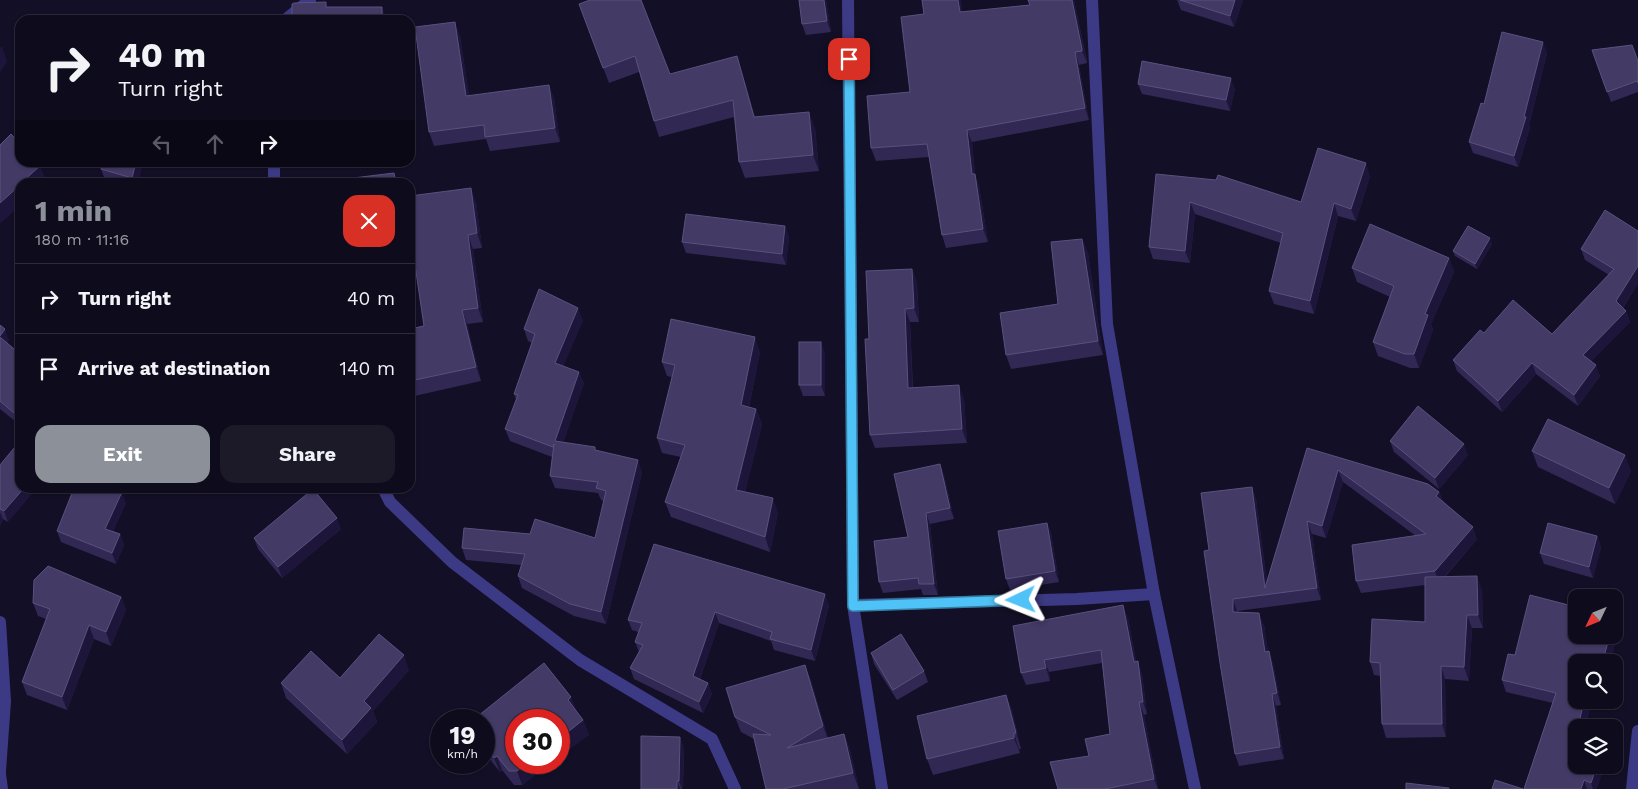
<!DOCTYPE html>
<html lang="en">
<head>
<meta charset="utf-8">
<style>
	:root { --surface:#0e0b1c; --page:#1c1929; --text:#f1f3f6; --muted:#9b9ba3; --line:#2e2b3b; --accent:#8c9099 }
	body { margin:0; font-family:"Work Sans",sans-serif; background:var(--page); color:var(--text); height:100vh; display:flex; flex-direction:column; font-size:19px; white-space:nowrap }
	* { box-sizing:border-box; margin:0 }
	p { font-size:16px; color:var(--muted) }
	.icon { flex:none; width:28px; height:28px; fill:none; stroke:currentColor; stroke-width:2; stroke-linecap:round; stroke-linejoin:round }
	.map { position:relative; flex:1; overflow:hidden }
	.panel { position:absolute; left:15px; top:178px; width:400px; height:315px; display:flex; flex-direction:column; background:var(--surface); border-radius:15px; box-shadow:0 1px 4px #0004,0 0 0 1px var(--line) }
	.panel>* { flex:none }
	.banner { position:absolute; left:15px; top:15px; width:400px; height:152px; border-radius:15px; box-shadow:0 1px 4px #0004,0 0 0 1px var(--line); background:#0e0b1c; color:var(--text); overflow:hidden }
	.needle { width:32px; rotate:227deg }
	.fabs { position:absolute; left:1568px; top:589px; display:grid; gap:10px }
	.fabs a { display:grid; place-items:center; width:55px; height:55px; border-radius:10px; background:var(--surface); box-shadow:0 1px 4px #0004,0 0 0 1px var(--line); font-size:25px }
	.speed { position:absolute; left:430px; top:709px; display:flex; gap:10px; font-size:25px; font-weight:700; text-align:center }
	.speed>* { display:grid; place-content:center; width:65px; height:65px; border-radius:50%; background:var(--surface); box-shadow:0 1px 4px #0004,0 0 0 1px var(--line); line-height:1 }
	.speed small { font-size:12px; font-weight:400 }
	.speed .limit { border:8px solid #d22; background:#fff; color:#111 }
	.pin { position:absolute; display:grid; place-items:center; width:42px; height:42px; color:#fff; margin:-21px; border-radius:10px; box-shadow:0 2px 8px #0006 }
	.me { position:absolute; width:55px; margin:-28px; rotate:268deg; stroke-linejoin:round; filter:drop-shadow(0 0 4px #0008) }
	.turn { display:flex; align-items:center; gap:18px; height:105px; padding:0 20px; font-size:22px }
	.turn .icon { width:65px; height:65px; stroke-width:2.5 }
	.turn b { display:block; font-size:35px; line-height:42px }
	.lanes { display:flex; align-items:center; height:48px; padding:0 20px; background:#0003; justify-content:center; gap:25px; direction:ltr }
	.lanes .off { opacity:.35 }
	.round { display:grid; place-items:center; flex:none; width:52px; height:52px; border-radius:15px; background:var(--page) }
	.summary { display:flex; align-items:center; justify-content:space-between; height:85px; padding:0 20px }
	h1 { font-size:30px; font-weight:700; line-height:38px; color:var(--accent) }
	.action { display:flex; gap:10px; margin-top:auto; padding:10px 20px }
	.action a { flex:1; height:58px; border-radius:15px; background:var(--accent); color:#fff; font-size:20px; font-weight:700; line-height:58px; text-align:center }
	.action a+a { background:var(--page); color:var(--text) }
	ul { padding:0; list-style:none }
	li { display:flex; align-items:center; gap:15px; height:70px; padding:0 20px; border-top:1px solid var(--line) }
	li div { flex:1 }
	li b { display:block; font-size:19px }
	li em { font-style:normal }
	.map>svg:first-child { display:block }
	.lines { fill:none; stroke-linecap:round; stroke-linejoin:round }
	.minor { stroke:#3d3a85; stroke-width:12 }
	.wall { fill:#312854 }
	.shaded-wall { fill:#1d163a }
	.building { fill:#433a66; stroke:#5a527e }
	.route-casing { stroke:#337fa1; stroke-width:12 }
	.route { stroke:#4fc3f7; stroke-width:9 }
</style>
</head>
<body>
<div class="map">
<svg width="1638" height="789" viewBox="0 0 1638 789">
	<rect width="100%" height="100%" fill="#130f26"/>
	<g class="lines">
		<g class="minor">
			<path d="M848 0 853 605 882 789"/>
			<path d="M1092 0 1107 324 1154 594 1195 789"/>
			<path d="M285 20 310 0"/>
			<path d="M274 162V182"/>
			<path d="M383 488 390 502 452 562 580 660 712 739 735 789"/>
			<path d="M853 605 1077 599 1154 594"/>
			<path d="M0 622 5 701 0 771"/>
			<path d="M0 774 2 789"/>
			<path d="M1632 789 1638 731"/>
		</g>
	</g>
	<g class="wall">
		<path d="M826 0 831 32 806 35 802 24Z"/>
		<path d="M1074 0 1087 61V63L1079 65 1089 120 972 142 975 174 979 186 988 242 946 248 942 235 929 157 876 161 871 148 910 92 924 14 963 12Z"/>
		<path d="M1177 0H1243L1234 27 1181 10Z"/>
		<path d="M579 4 670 74 742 72 755 117 815 128 819 171 745 178 739 162 734 117 659 137 654 121 639 72 609 83Z"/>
		<path d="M460 36 469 96 549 85 554 99 560 142 490 151 486 139 434 146 429 132Z"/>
		<path d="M1592 50 1638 61V92L1611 102Z"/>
		<path d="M1547 53 1529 125 1530 128 1518 167 1473 153 1469 142 1484 104Z"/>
		<path d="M1138 84 1235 89 1230 111 1142 94Z"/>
		<path d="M143 162 138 182H113L105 180 101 169Z"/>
		<path d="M1156 174 1301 202 1370 176 1356 221 1338 216 1314 314 1274 304 1269 291 1281 243 1195 214 1190 263 1153 259 1149 247Z"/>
		<path d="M410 196 476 202 482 248 473 249 483 322 467 324 481 381 410 397V329L424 326 413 246H410Z"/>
		<path d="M785 226 789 237 786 265 686 253 682 242Z"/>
		<path d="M1638 231V283L1623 308 1626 311 1630 322 1591 361 1600 376 1578 406 1536 374 1502 412 1457 371 1453 360 1484 333 1552 334 1609 275 1585 260 1581 249Z"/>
		<path d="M1082 239 1088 253 1103 355 1011 369 1006 355 1058 304Z"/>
		<path d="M1492 244 1477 269 1455 256 1453 251Z"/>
		<path d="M1449 258 1454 272 1431 324 1433 330 1419 368H1410L1378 356 1373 342 1390 297 1357 282 1352 268Z"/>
		<path d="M912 269 917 283 919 322H910L913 388 964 399 967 443 875 448 870 435 869 339Z"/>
		<path d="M583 320 563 366 584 383 563 442 597 450 642 472 606 624 574 616 522 588 518 576 521 565 466 560 462 548 530 534 595 538 604 501 601 500 598 493 555 488 550 476 552 457 510 441 505 429 516 400 514 394 532 343 528 341 524 329Z"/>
		<path d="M0 325 9 340 7 343 20 354V425L0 409Z"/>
		<path d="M760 352 749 407 756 409 762 424 745 492 778 512 770 552 671 517 665 502 681 457 662 453 657 438 672 377 667 376 662 362Z"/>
		<path d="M825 353V396H803L799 385Z"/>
		<path d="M1390 441 1468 455 1439 489 1394 452Z"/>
		<path d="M1307 448 1439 492 1443 501 1477 539 1445 577 1482 590 1483 628H1472L1469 681 1445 679 1446 737 1386 738 1382 724 1381 676 1374 675 1370 662 1425 622V585L1361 593 1356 581 1416 536 1343 482 1326 538 1312 534 1321 600 1237 611 1264 625 1268 652 1273 663 1281 705 1276 706 1284 759 1239 766 1235 754 1209 550 1252 487 1256 499 1267 581Z"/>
		<path d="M1532 451 1631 471 1615 504 1538 467Z"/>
		<path d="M0 465 8 522 3 519 0 526Z"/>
		<path d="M944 475 954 519 930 524 938 595H923L921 589 883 593 879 582 908 537Z"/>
		<path d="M126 503 113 531 120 534 124 545 116 564 61 542 57 531Z"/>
		<path d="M1047 523 1051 533 1059 582 1010 590 1006 579Z"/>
		<path d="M341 529 282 578 258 549 254 538Z"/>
		<path d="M1597 536 1601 547 1593 578 1544 564 1540 553Z"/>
		<path d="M654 544 829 605 815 661 774 650 771 641 719 623 700 679 708 683 712 694 703 713 634 679 630 668 639 652 635 642 638 632 632 630 628 620Z"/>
		<path d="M121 597 126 610 111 646 94 639 67 710 27 695 22 682 46 619 38 616 33 603Z"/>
		<path d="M1128 618 1136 661 1142 674 1147 714 1144 715 1158 789H1058L1110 734 1102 663 1049 672 1050 681 1026 685 1021 673 1013 626Z"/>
		<path d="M1619 629 1610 662H1576V700H1592L1585 728H1576L1597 789H1524L1553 703 1506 692 1502 680 1515 655Z"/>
		<path d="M871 653 924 671 928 682 897 700 874 664Z"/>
		<path d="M805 665 811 681 828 738 844 734 850 750 859 789H766L754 739 741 732 735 717Z"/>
		<path d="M409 670 373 711 377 722 347 754 286 698 281 683 340 678Z"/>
		<path d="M1006 695 1012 710 1021 749H1019L1020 753 933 775 927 759Z"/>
		<path d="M576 711 583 720 589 735 516 762H552L522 785H514L502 770 500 772 484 752V720Z"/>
		<path d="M684 748 683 789H641Z"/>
	</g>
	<g class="shaded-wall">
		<path d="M824 0H826L831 32 827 21Z"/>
		<path d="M958 0H961L964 25 960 12Z"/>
		<path d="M1072 0H1074L1087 63 1082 51Z"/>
		<path d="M1235 0H1243L1234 27 1230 16Z"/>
		<path d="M382 7 387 20H382Z"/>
		<path d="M455 22 460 36 471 110 466 96Z"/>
		<path d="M1543 42 1547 53 1529 125 1530 128 1518 167 1514 156Z"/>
		<path d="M2 46 7 62 0 72V48Z"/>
		<path d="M1075 52 1079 65 1089 120 1085 108Z"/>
		<path d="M737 56 742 72 759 133 754 117Z"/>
		<path d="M1231 78 1235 89 1230 111 1226 100Z"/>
		<path d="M549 85 554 99 560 142 555 128Z"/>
		<path d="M809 112 815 128 819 171 813 155Z"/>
		<path d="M967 130 972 142 975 174 979 186 988 242 983 229 972 174Z"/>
		<path d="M136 162H143L138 182H133L132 178Z"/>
		<path d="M1366 163 1370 176 1356 221 1351 209Z"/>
		<path d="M40 166 46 181 45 182H22Z"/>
		<path d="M20 185V206L0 224V203Z"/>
		<path d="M471 188 476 202 482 248 477 233Z"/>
		<path d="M1190 202 1195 214 1190 263 1185 251Z"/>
		<path d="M1334 203 1338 216 1314 314 1310 301Z"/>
		<path d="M785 226 789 237 786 265 782 254Z"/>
		<path d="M468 235 473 249 483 322 478 308Z"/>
		<path d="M1490 238 1492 244 1477 269 1475 264Z"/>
		<path d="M1082 239 1088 253 1103 355 1098 341Z"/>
		<path d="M1449 258 1454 272 1431 324 1433 330 1419 368 1414 354 1425 314Z"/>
		<path d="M1638 266V283L1620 312 1616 301Z"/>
		<path d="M912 269 917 283 919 322 914 308Z"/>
		<path d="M578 308 583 320 560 375 555 363Z"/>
		<path d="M905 309 910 322 913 402 908 388Z"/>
		<path d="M462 310 467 324 481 381 476 367Z"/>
		<path d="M1626 311 1630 322 1587 366 1583 355Z"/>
		<path d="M5 329 9 340 3 347 0 338V336Z"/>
		<path d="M755 337 760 352 746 420 741 405Z"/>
		<path d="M821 342 825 353V396L821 385Z"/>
		<path d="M1532 363 1536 374 1502 412 1498 401Z"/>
		<path d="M1596 365 1600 376 1578 406 1574 395Z"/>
		<path d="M579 372 584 383 560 453 555 441Z"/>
		<path d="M959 385 964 399 967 443 962 429Z"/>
		<path d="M756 409 762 424 742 505 736 490Z"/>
		<path d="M1464 444 1468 455 1439 489 1435 478Z"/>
		<path d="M1625 455 1631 471 1615 504 1609 488Z"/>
		<path d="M638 460 642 472 606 624 601 612Z"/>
		<path d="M940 464 944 475 954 519 950 508Z"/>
		<path d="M1338 470 1343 482 1326 538 1322 526Z"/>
		<path d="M1252 487 1256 499 1269 594 1265 588Z"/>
		<path d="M24 488H37L8 522 4 511Z"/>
		<path d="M122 492 126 503 109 540 105 529Z"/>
		<path d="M1439 492 1444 504 1436 496Z"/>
		<path d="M773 498 778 512 770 552 765 537Z"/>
		<path d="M0 512 3 519 0 526Z"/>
		<path d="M926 513 930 524 938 595 934 584Z"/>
		<path d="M337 518 341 529 282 578 278 567Z"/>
		<path d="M1307 521 1312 534 1321 600 1317 588Z"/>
		<path d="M1047 523 1051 533 1059 582 1055 571Z"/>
		<path d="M1473 527 1477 539 1439 583 1435 571Z"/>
		<path d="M120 534 124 545 116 564 112 553Z"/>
		<path d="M1597 536 1601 547 1593 578 1589 567Z"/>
		<path d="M1477 576 1482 590 1483 628 1478 615Z"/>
		<path d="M825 594 829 605 815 661 811 650Z"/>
		<path d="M121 597 126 610 111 646 106 632Z"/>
		<path d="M1233 599 1237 611 1238 624 1233 612Z"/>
		<path d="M1123 605 1128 618 1138 674 1134 662Z"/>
		<path d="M715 612 719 623 697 687 693 676Z"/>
		<path d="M1259 613 1264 625 1270 664 1265 652Z"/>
		<path d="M1467 615 1472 628 1469 681 1464 667Z"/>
		<path d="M1614 616 1619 629 1610 662H1604L1603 660 1610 635H1614Z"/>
		<path d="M89 625 94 639 67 710 62 697Z"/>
		<path d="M1269 651 1273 663 1281 705 1277 693Z"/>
		<path d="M404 655 409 670 373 711 377 722 347 754 342 740 364 701Z"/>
		<path d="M1044 660 1049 672 1050 681 1046 668Z"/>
		<path d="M1138 661 1142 674 1147 714 1143 702Z"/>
		<path d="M805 665 811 681 829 742 823 726Z"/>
		<path d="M1441 666 1445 679 1446 737 1442 724Z"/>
		<path d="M708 683 712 694 703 713 699 702Z"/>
		<path d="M1272 694 1276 706 1284 759 1280 747Z"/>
		<path d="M1006 695 1012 710 1021 749 1016 733Z"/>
		<path d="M571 697 577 711 568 700Z"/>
		<path d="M1584 700H1592L1585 728H1578Z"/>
		<path d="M1139 702 1144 715 1158 789 1154 779Z"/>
		<path d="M583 720 589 735 559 757V739Z"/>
		<path d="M1014 733 1019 749 1020 753 1014 738Z"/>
		<path d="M844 734 850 750 859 789 853 773Z"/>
		<path d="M680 737 684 748 683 789H682L679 781Z"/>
		<path d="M497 756 502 770 500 772 494 758Z"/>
		<path d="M528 762H552L522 785 517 771Z"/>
		<path d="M1597 765H1605L1597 789H1593L1591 783Z"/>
		<path d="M1584 780 1587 789H1581Z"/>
		<path d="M677 781 680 789H677Z"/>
	</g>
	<g class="building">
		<path d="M590 0H641L670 74 737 56 754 117 809 112 813 155 739 162 733 100 654 121 635 56 603 68 579 4Z"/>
		<path d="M799 0H824L827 21 802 24Z"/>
		<path d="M922 0H958L960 12 1030 5 1028 0H1072L1082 49V51L1075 52 1085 108 967 130 972 174H975L983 229 942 235 927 144 871 148 867 96 910 92 901 17 924 14Z"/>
		<path d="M1180 0H1235L1230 16Z"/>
		<path d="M326 2V7H382V20H292V4L294 3Z"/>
		<path d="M455 22 466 96 549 85 555 128 485 137 484 125 429 132 415 27Z"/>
		<path d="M1502 32 1543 42 1524 117H1526L1514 156 1469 142 1481 103 1484 104Z"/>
		<path d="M1632 45 1638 61V83L1637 81 1607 92 1592 50Z"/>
		<path d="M1142 61 1231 78 1226 100 1138 84Z"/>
		<path d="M11 134 20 144V162H37L40 166 22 182H20V185L0 203V145Z"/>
		<path d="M1318 148 1366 163 1351 209 1334 203 1310 301 1269 291 1283 233 1190 202 1185 251 1149 247 1156 174 1216 180 1218 175 1301 202Z"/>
		<path d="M103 162H136L132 178 101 169Z"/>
		<path d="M394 173 396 182H346L345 179Z"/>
		<path d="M471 188 477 233 468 235 478 308 462 310 476 367 410 381V329L424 326 410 231V196Z"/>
		<path d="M1605 210 1638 231V266L1616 301 1626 311 1583 355 1596 365 1574 395 1532 363 1498 401 1453 360 1480 330 1484 333 1513 300 1552 334 1614 269 1581 249Z"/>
		<path d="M686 214 785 226 782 254 682 242Z"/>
		<path d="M1370 224 1449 258 1425 314 1428 315 1414 354H1405L1373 342 1394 286 1352 268Z"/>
		<path d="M1468 226 1490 238 1475 264 1453 251Z"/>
		<path d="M1082 239 1098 341 1006 355 1000 313 1058 304 1051 242Z"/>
		<path d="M912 269 914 308 905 309 908 388 959 385 962 429 870 435 865 339H869L866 271Z"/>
		<path d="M539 289 578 308 555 363 579 372 555 441 595 447V450L638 460 601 612 570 604 518 576 525 554 462 548 464 528 530 534 535 519 595 538 606 491 596 488 598 482 550 476 554 444 553 447 505 429 518 395 514 394 535 334 524 329Z"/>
		<path d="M671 319 755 337 741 405 756 409 736 490 773 498 765 537 665 502 685 445 657 438 675 365 662 362Z"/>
		<path d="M0 325 5 329 0 336Z"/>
		<path d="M0 337 20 354V418L0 401Z"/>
		<rect x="799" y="342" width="22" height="43"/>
		<path d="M1418 406 1464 444 1435 478 1390 441Z"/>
		<path d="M1548 419 1625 455 1609 488 1532 451Z"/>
		<path d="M20 441V488H24L4 511 0 509V465Z"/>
		<path d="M1307 448 1428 484 1439 492 1436 496 1473 527 1435 571 1356 581 1352 545 1426 534 1338 470 1322 526 1307 521 1317 588 1233 599V612L1259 613 1265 652 1269 651 1277 693 1272 694 1280 747 1235 754 1220 663 1204 551 1209 550 1201 493 1252 487 1265 588Z"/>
		<path d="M940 464 950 508 926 513 934 584H919L918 578 879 582 874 541 908 537 894 474Z"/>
		<path d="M74 488H111L122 492 105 529 120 534 112 553 57 531Z"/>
		<path d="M313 489 337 518 278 567 254 538Z"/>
		<path d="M1047 523 1055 571 1006 579 998 531Z"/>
		<path d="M1548 523 1597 536 1589 567 1540 553Z"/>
		<path d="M654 544 825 594 811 650 770 639 772 632 715 612 693 676 708 683 699 702 630 668 643 645 635 642 642 623 628 620Z"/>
		<path d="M48 566 121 597 106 632 89 625 62 697 22 682 50 609 33 603 34 580Z"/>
		<path d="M1477 576 1478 615H1467L1464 667 1441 666 1442 724H1382L1380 663 1370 662 1372 619 1425 622V577Z"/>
		<path d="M1530 595 1576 607V635H1610L1603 660 1594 657 1593 662H1576V700H1584L1578 728H1576V765H1597L1591 783 1584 780 1581 789H1524L1556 693 1502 680 1508 654 1515 655Z"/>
		<path d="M1123 605 1134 662 1138 661 1143 702H1139L1154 779 1105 789H1058L1050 762 1089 756 1085 739 1110 734 1101 650 1044 660 1046 668 1021 673 1013 626Z"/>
		<path d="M379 634 404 655 364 701 371 708 342 740 281 683 311 651 340 678Z"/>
		<path d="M901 634 924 671 893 690 871 653Z"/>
		<path d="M544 663 571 697 568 700 583 720 559 739V720H516V762H528L517 771H509L497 756 494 758 484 744V720H473Z"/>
		<path d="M805 665 823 726 787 748 844 734 853 773 783 789H766L753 734 771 735 735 717 726 688Z"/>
		<path d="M1006 695 1016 733H1014V738L927 759 917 716Z"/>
		<path d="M641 736 680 737 679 781H677V789H641Z"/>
		<path d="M1495 780 1523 789H1492Z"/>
		<path d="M1406 783 1449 788V789H1406Z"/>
	</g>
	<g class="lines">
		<g class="route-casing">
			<path id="route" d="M849 59 853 606 1021 600"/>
		</g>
		<use href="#route" class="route"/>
	</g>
</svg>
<div class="fabs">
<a><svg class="needle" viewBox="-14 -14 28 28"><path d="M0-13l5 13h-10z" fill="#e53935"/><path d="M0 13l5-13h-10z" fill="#9b9ba3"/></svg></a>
<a><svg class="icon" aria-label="search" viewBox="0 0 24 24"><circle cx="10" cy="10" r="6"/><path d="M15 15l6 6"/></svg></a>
<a><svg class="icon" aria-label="layers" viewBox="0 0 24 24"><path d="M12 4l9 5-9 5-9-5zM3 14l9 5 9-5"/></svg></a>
</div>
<div class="speed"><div>19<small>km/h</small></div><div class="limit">30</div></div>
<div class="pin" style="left:849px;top:59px;background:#d93025"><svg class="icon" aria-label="arrive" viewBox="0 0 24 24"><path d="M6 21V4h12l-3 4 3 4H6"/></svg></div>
<svg class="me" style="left:1021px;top:600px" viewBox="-20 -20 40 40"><path d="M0-17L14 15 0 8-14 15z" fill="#4fc3f7" stroke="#fff" stroke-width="4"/></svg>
<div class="banner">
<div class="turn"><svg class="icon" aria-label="right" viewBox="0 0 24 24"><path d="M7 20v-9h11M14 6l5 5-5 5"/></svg><div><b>40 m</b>Turn right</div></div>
<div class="lanes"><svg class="icon off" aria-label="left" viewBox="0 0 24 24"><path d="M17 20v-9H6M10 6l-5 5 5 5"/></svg><svg class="icon off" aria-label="ahead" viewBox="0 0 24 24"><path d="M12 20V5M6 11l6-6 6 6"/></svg><svg class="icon" aria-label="right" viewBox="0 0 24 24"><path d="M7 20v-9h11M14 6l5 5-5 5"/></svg></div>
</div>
<section class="panel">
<div class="summary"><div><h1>1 min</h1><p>180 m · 11:16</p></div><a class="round" style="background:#d93025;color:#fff"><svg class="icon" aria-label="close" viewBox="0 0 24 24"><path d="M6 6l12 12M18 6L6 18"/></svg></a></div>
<ul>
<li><svg class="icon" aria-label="right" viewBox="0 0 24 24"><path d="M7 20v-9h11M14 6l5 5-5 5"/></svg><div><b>Turn right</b></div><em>40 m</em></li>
<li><svg class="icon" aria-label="arrive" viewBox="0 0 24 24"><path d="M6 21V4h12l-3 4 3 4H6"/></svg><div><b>Arrive at destination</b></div><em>140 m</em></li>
</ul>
<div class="action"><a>Exit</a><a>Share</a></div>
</section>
</div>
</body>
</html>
